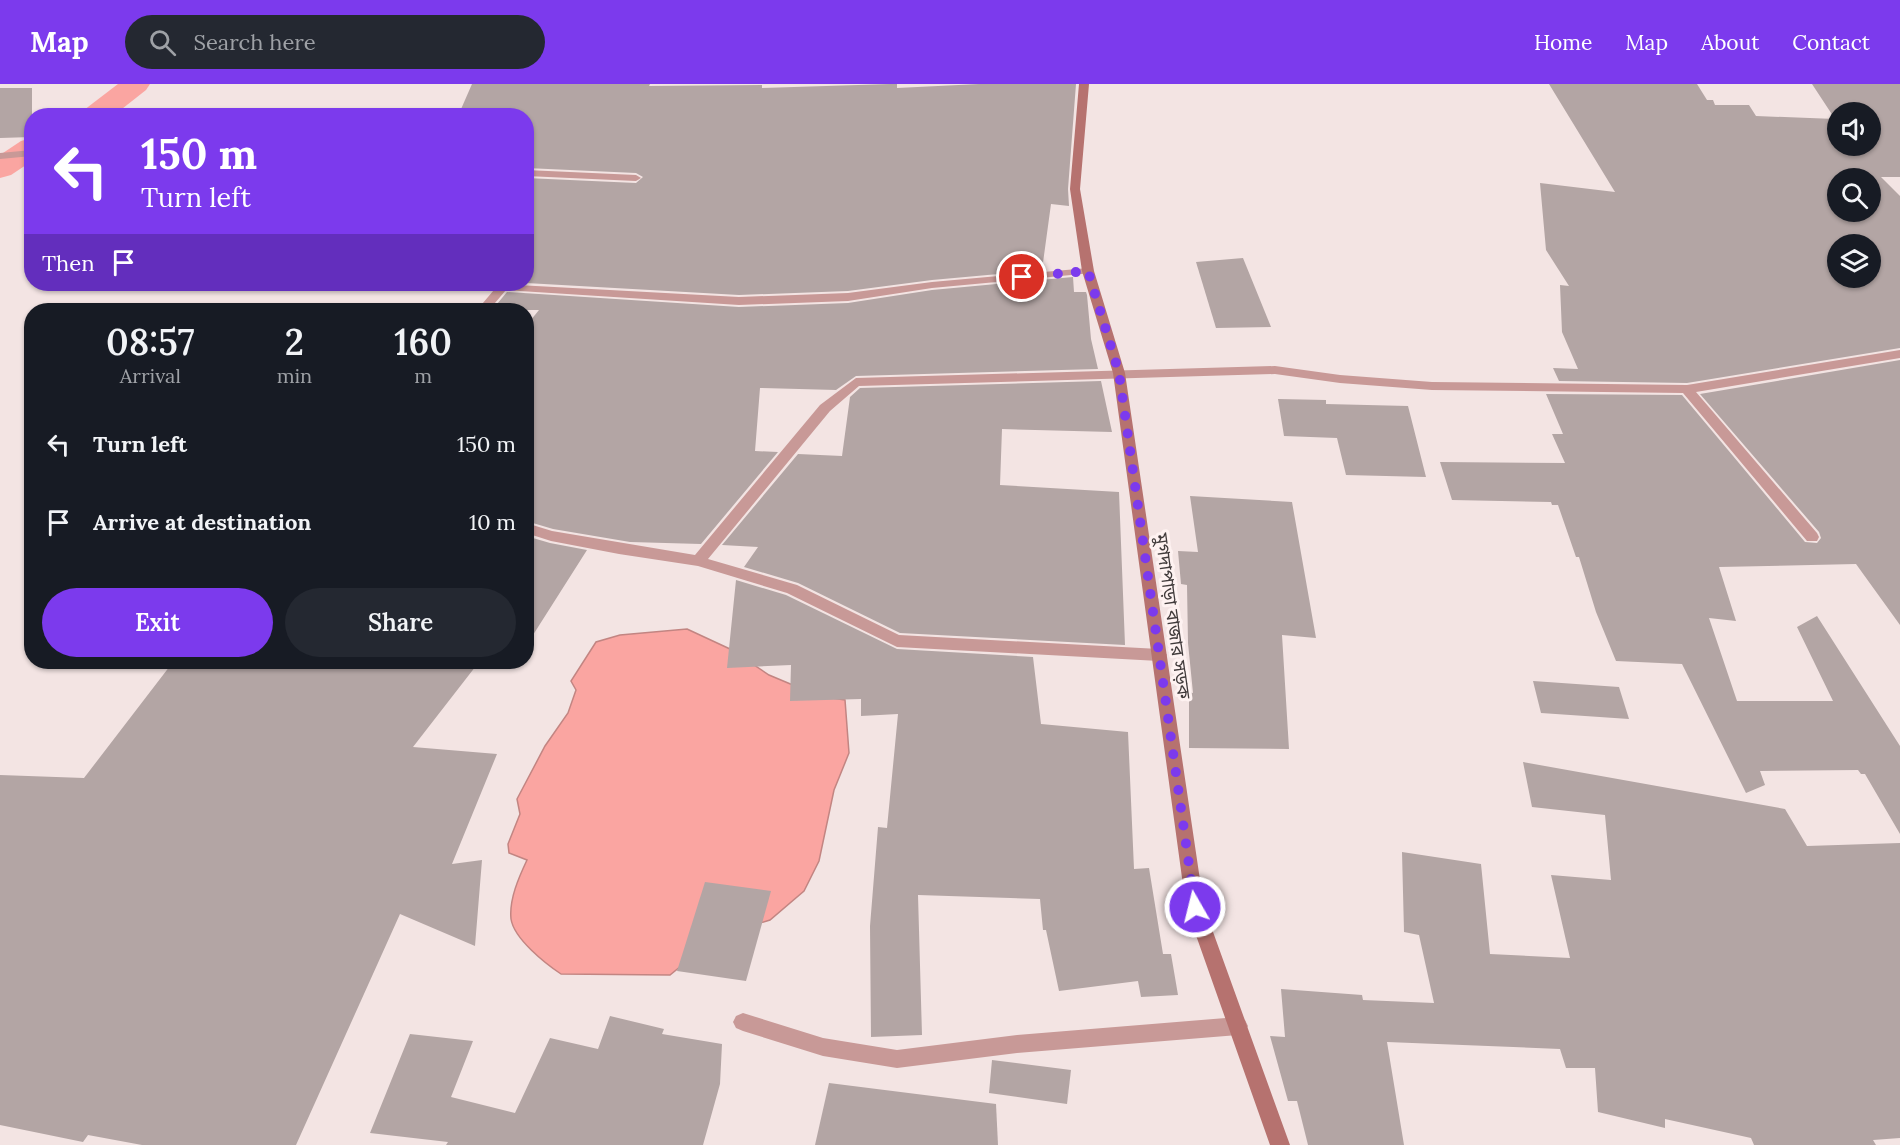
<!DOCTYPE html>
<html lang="en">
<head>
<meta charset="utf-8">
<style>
	:root { --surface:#171b24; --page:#242831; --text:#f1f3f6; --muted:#9ea1a6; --accent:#7c3aed }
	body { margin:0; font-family:Lora,"Noto Sans Bengali",serif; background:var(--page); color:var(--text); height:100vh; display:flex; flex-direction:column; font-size:22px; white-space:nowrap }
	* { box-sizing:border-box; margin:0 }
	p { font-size:20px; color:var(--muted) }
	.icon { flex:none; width:33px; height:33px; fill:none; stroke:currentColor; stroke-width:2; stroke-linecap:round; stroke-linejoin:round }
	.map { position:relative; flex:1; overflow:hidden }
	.drawer { position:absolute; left:24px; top:219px; width:510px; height:366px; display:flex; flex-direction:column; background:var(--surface); border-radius:24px; box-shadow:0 2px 4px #0004 }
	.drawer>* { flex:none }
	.banner { position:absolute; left:24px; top:24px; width:510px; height:183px; border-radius:24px; box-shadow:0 2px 4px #0004; background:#7c3aed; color:#fff; overflow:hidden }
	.controls { position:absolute; left:1827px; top:18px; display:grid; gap:12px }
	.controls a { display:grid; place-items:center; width:54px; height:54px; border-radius:50%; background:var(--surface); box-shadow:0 2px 4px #0004; font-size:30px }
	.pin { position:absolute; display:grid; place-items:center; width:51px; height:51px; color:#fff; margin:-26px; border:3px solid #fff; border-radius:50%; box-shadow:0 2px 6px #0007 }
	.me { position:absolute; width:66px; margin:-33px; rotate:352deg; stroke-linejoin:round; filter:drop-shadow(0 0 4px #0008) }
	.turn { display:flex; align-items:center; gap:21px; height:126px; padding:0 18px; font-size:27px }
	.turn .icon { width:78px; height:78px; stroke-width:2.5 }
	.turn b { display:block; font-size:42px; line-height:51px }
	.then { display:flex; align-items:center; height:57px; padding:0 18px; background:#0003; gap:12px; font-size:22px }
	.eta { display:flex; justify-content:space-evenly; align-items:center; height:102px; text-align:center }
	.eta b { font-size:36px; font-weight:600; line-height:42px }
	.action { display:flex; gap:12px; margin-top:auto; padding:12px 18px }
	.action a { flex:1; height:69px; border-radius:36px; background:var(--accent); color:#fff; font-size:24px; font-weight:600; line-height:69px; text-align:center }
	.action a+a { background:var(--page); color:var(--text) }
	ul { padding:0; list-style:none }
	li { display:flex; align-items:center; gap:18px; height:78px; padding:0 18px }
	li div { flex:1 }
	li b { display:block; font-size:22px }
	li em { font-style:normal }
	header { display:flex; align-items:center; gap:36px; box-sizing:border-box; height:84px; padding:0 30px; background:var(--accent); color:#fff }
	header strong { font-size:28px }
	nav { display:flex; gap:33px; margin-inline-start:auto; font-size:21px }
	.search { width:420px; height:54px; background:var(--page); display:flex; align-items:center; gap:15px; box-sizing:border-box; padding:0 21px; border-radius:33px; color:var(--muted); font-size:22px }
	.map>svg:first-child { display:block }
	.water { fill:#faa5a1; stroke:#c28582; stroke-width:1.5 }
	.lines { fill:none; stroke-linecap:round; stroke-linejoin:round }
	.canal { fill:#faa5a1; fill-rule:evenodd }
	.building { fill:#b3a5a4; fill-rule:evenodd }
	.street { fill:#c89997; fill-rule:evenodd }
	.secondary { fill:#b6726f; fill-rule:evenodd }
	.route { stroke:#7c3aed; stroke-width:10; stroke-dasharray:0 18 }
	.labels { text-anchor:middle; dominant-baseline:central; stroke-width:6; stroke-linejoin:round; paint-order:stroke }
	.street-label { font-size:18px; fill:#413b3b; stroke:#fef2f1 }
</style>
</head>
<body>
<header>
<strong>Map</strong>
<div class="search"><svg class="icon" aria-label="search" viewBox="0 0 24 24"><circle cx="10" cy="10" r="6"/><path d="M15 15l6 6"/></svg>Search here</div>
<nav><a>Home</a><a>Map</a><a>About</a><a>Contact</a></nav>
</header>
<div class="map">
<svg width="1900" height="1061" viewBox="0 0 1900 1061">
	<rect width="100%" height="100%" fill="#f3e4e3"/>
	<path class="water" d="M687 545 730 565 769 591 819 612 845 616 849 669 834 706 819 777 804 807 770 836 737 846 703 864 670 891 561 890C546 880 514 855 511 835 509 815 519 793 527 776L509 769 508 760 520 730 517 715 545 662 568 629 576 606 571 597 596 558 620 551Z"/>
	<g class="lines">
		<g class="canal">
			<path d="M118 0H150L146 6 113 32H80L84 26Z"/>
			<path d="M32 54V77L11 91 0 94V71L21 57Z"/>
		</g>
	</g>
	<g class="building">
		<path d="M472 0H650L649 2 762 1V4L890 0H897V4L979 0H1076L1068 105 1069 122 1051 120 1042 186 932 196 848 207 739 211 526 199V94L636 99 643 93 636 89 526 84V32H458Z"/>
		<path d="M1549 0H1697L1707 16H1713L1715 21H1749L1756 32 1835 35 1812 0H1900V93H1881L1900 112V264L1687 299 1559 297 1553 284 1578 285 1562 248 1560 201 1569 202 1546 166 1540 99 1615 108ZM1838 28H1870V62H1838ZM1838 94H1870V128H1838ZM1838 160H1870V194H1838Z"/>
		<path d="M0 4H32V53L0 54Z"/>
		<path d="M1243 174 1271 243 1216 244 1196 178Z"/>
		<path d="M1073 193 1074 208H1086L1087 211 1091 255 1098 285 856 292 836 306 760 304 755 367 778 368 701 460 630 458 553 445 526 437V242L539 226H492L507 208 739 223 848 219 932 206Z"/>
		<path d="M1900 276V541L1856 480 1719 483 1736 537 1709 534 1737 617H1833L1797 543 1817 532 1900 662V750L1865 690H1861L1858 686 1760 687 1765 701 1746 709 1682 580 1616 577 1596 528 1579 473H1576L1558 421H1552L1551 418 1452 416 1440 378 1565 379 1552 350H1563L1546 310 1682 311 1805 458 1817 459 1821 454 1819 448 1700 310Z"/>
		<path d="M1101 297 1112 348 1002 345 1000 401 1119 408 1125 561 900 549 798 499 744 483 758 463 722 461 798 370 842 372 850 313 860 304Z"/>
		<path d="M1278 315 1326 316V320L1408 322 1426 393 1346 391 1337 354 1284 352Z"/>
		<path d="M1190 412 1292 418 1316 554 1282 551 1289 665 1189 664V608L1193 609 1188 559 1187 501 1181 500 1178 467 1198 468Z"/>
		<path d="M526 452 550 459 587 466 526 562Z"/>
		<path d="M736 496 786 511 897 565 1033 573 1041 640 1128 648 1134 785 1149 784 1163 870H1171L1178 911 1141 913 1138 897 1059 907 1046 846H1043L1040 815 918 811 922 951 871 953 870 842 878 743 887 744 898 630 861 632V615L790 617 791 581 727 584Z"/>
		<path d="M173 578H479L413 663 497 670 452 780 482 776 475 862 400 830 296 1061H142L88 1051 83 1058 0 1041V691L84 694Z"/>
		<path d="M1533 597 1619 603 1629 635 1541 629Z"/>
		<path d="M1523 678 1785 725 1807 762 1900 759V1054L1873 1056 1876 1061H1754L1751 1054 1665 1035V1044L1598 1028 1595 984H1566L1560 965 1387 958 1404 1061H1308L1297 1017H1288L1270 952 1285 953 1281 905 1362 911 1363 916 1434 919 1419 851 1404 848 1402 768 1481 780 1490 870 1570 874 1551 791 1611 796 1605 731 1532 723Z"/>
		<path d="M705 798 771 807 746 897 677 887Z"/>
		<path d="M610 932 664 945 662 950 722 960 720 1000 703 1061H446L448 1058 370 1049 410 950 473 957 451 1013 515 1029 550 954 598 965Z"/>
		<path d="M992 976 1071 986 1067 1020 989 1009Z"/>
		<path d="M829 999 996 1020 998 1061H815Z"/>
	</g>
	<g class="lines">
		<g class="street">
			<path d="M32 66V72L0 75V69Z"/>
			<path d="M526 86 636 91 641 94 636 97 526 92Z"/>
			<path d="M1088 184 1092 185V189L932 204 848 217 739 221 506 206 489 226H477L499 200 739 213 848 209 932 198Z"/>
			<path d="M1900 266V274L1696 308 1817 449 1819 453 1817 457H1807L1683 309 1432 306 1340 299 1275 290 859 302 830 327 708 475 797 501 899 551 1159 565 1164 567 1167 571 1164 575 1159 577 897 563 787 509 698 482 619 470 551 457 526 449V439L552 447 695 471 820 321 856 294 1275 282 1340 291 1432 298 1687 301Z"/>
			<path d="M743 929 823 954 897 966 1017 951 1238 933 1245 936 1248 942 1245 948 1238 951 1017 969 897 984 823 972 743 947 736 944 733 938 736 932Z"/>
		</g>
		<path class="secondary" d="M1079 0H1089L1080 105 1094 187 1125 289 1204 823 1290 1061H1270L1186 823 1113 289 1082 187 1070 105Z"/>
	</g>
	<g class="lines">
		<path class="route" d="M1022 193 1088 187 1119 289 1195 823"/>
	</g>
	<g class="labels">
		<g class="street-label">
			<text transform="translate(1173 532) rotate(82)">মুগদাপাড়া বাজার সড়ক</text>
		</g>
	</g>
</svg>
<div class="controls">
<a><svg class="icon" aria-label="sound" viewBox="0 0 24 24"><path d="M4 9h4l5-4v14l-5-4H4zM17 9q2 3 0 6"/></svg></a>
<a><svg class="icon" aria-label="search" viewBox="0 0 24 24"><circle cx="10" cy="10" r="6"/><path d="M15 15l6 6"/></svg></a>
<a><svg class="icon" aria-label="layers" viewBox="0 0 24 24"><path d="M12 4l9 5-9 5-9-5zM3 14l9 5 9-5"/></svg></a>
</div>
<div class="pin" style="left:1022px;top:193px;background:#d93025"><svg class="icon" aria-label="arrive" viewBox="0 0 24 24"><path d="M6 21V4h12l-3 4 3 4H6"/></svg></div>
<svg class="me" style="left:1195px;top:823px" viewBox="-20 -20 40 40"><circle r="17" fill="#7c3aed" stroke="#fff" stroke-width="3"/><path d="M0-11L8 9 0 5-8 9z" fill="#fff"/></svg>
<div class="banner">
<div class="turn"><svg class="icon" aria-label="left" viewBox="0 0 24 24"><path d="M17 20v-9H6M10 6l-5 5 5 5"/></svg><div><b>150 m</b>Turn left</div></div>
<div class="then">Then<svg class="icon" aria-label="arrive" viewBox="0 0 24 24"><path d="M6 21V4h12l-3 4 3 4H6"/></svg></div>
</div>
<section class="drawer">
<div class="eta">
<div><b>08:57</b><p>Arrival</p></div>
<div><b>2</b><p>min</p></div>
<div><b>160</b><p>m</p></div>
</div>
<ul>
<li><svg class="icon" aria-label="left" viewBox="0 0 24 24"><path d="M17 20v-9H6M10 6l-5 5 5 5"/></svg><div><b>Turn left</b></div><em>150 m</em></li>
<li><svg class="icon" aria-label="arrive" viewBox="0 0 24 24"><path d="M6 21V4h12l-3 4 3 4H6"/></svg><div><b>Arrive at destination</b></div><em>10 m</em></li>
</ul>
<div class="action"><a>Exit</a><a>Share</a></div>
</section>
</div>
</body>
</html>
